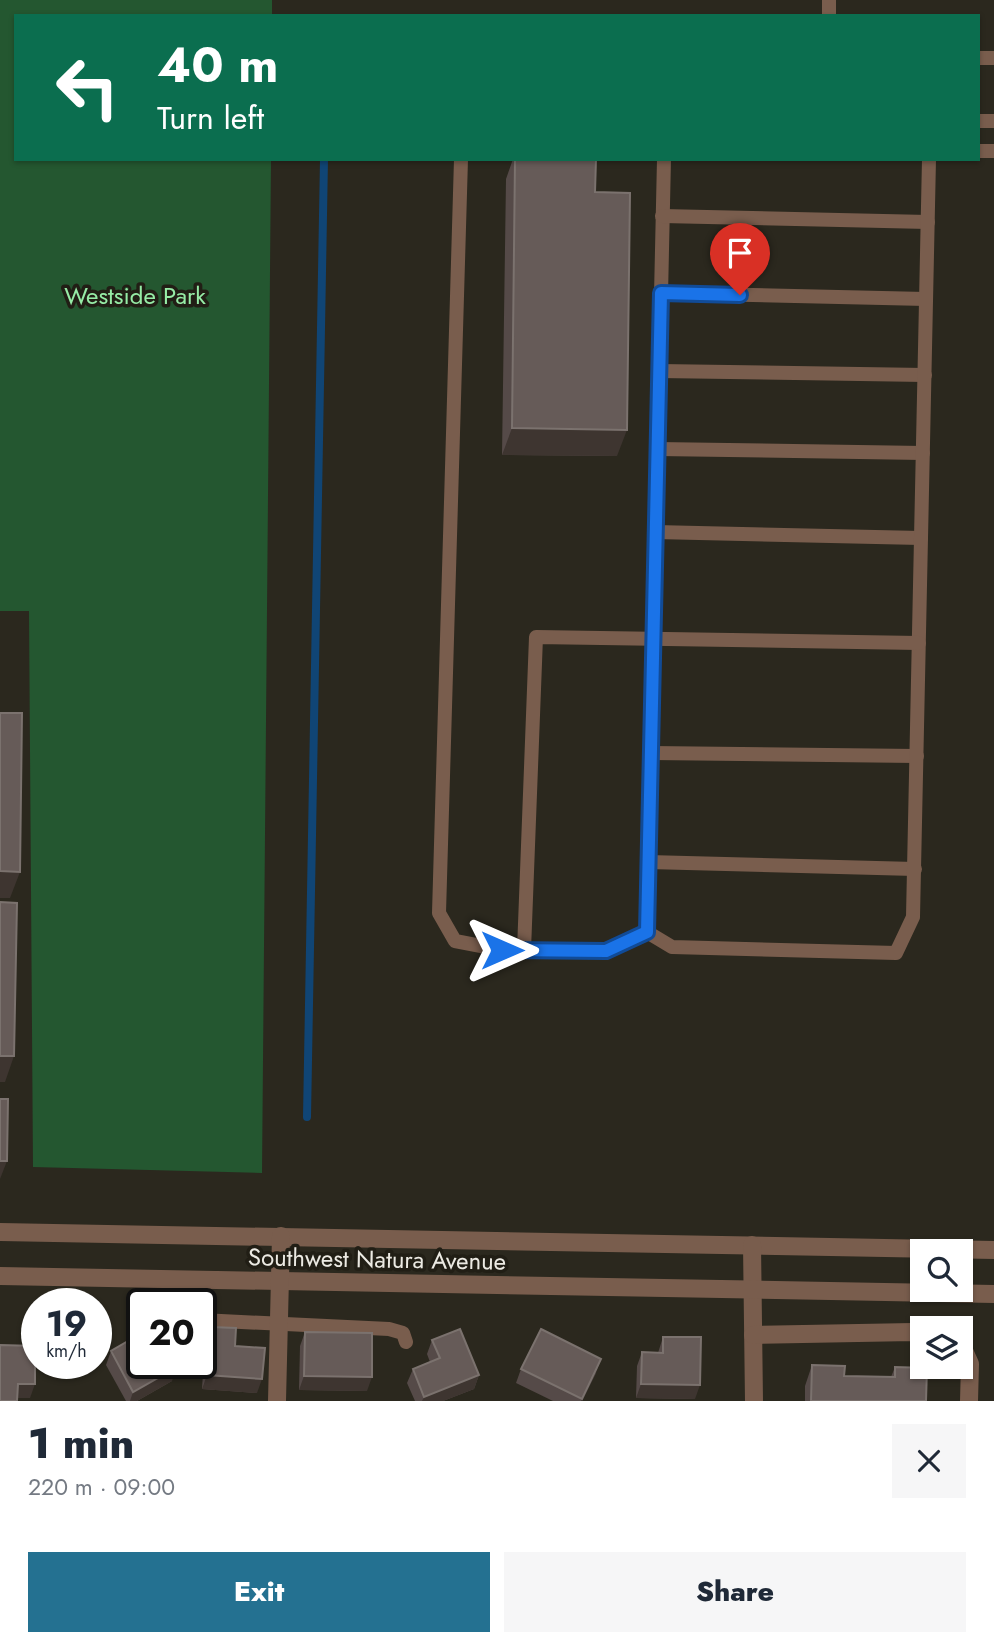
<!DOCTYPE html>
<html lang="en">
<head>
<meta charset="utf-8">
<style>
	:root { --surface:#fff; --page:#f6f6f7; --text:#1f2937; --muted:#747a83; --accent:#247191 }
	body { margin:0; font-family:Jost,sans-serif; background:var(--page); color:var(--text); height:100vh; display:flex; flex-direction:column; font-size:26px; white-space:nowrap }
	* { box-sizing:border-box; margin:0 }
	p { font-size:23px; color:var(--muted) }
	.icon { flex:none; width:38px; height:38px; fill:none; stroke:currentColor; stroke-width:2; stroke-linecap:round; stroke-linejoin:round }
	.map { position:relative; height:1401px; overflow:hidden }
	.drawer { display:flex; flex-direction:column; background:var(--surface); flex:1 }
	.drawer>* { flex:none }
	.hud { position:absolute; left:14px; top:14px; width:966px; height:147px; border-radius:0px; box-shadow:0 2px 5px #0004; background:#0b6e4f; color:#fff; overflow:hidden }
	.fabs { position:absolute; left:910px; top:1239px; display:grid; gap:14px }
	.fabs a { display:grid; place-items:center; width:63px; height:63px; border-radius:0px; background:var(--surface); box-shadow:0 2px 5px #0004; font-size:35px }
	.speed { position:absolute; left:21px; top:1288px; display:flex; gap:14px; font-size:35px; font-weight:700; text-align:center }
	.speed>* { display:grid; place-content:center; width:91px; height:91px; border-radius:50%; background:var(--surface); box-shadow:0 2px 5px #0004; line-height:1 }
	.speed small { font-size:18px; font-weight:400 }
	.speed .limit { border:4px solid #111; border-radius:10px; background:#fff; color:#111 }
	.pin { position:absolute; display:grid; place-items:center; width:60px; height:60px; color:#fff; margin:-72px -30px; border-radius:50% 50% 50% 0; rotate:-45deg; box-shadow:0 0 7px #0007 }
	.pin .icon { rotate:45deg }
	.me { position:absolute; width:77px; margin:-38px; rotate:90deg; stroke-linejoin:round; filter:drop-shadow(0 0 5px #0008) }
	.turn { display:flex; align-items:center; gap:24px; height:147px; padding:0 28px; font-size:32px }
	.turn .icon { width:91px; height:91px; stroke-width:2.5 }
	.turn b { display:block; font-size:49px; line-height:60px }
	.round { display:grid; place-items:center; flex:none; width:74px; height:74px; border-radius:0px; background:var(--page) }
	.headline { display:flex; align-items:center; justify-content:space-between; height:119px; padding:0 28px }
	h1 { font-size:42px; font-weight:800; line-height:52px }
	.cta { display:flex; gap:14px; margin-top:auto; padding:14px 28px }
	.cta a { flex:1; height:80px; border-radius:0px; background:var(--accent); color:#fff; font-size:28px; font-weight:800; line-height:80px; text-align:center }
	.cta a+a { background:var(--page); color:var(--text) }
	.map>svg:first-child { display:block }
	.green { fill:#245730 }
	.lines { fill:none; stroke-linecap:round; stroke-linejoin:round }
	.stream { stroke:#104575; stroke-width:8 }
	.lane { stroke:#795d4d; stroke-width:14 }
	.street { stroke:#795d4d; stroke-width:18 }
	.wall { fill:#554a48 }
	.shaded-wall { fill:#3e3530 }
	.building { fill:#665b58; stroke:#7b726e; stroke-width:2 }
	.route-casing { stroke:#114b97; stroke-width:18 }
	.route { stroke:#1a73e8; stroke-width:12 }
	.labels { text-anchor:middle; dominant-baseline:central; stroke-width:7; stroke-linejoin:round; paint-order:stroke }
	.park-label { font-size:24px; fill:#96eca6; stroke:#211e15 }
	.street-label { font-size:24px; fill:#eceae3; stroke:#211e15 }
</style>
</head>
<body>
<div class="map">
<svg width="994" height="1401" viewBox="0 0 994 1401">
	<rect width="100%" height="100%" fill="#2b281e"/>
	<path class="green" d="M0 0H272V16H16V159H271L262 1173 33 1167 29 611H0Z"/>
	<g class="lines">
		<path class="stream" d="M307 1117 324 159"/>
		<g class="lane">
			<path d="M829 0V16"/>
			<path d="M978 58H994"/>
			<path d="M978 121H994"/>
			<path d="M978 151H994"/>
			<path d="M461 159 439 913 455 941 502 950 606 951 647 932 664 159"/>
			<path d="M662 216 928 222"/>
			<path d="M661 293 926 299"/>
			<path d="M659 371 925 375"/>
			<path d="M657 449 923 453"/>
			<path d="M655 532 921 538"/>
			<path d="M651 753 917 756"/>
			<path d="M648 862 915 869"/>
			<path d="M647 932 672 947 896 953 913 917 929 159"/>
			<path d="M524 950 536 637 919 643"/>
			<path d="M201 1320 389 1329 403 1333 406 1342"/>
		</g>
		<g class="street">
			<path d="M0 1232 994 1250"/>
			<path d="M752 1245 754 1401"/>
			<path d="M0 1276 994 1294"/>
			<path d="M753 1335 913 1332 922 1333"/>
			<path d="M961 1344 970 1364 969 1401"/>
			<path d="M277 1401 281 1236"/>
		</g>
	</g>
	<g class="wall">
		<path d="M513 159H596L595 192 617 456 502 455 506 179Z"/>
		<path d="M211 1327 235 1346 257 1393 202 1389 205 1341Z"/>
		<path d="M305 1332 367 1391 299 1390 300 1346Z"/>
		<path d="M663 1337 695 1399 636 1398 637 1366 642 1352 658 1353Z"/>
		<path d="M432 1340 479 1375 474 1389 443 1401H415L407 1383 413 1369 430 1362 427 1354Z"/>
		<path d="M111 1351 172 1381 137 1401H126L106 1365Z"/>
		<path d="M812 1365 844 1376 891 1377 895 1367 926 1401H805V1386Z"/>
		<path d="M521 1369 596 1373 582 1401H553L516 1383Z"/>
	</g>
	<g class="shaded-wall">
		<path d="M512 428 627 430 617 456 502 455Z"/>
		<path d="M0 871 20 872 10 898H0Z"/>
		<path d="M0 1056H14L5 1082H0Z"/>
		<path d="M0 1161H7L0 1179Z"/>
		<path d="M601 1359 596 1373 582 1401H581Z"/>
		<path d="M177 1367 172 1381 137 1401H130L133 1392Z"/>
		<path d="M207 1375 262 1379 257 1393 202 1389Z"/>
		<path d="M479 1375 474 1389 443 1401H422L424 1397Z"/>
		<path d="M304 1376 372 1377 367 1391 299 1390Z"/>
		<path d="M18 1384H35L30 1398H12Z"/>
		<path d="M641 1384 700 1385 695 1399 636 1398Z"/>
	</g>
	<g class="building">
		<path d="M515 159H596L595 192 630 193 627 430 512 428Z"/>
		<path d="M0 713H22L20 872 0 871Z"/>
		<path d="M0 902 17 903 14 1056H0Z"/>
		<path d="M0 1099H8L7 1161H0Z"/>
		<path d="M211 1327 236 1328 235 1346 265 1348 262 1379 207 1375Z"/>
		<path d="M460 1329 479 1375 424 1397 413 1369 440 1358 432 1340Z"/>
		<path d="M541 1329 601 1359 582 1399 521 1369Z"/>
		<path d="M305 1332 372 1333V1377L304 1376Z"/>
		<path d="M142 1333V1363H175L177 1367 133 1392 111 1351Z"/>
		<path d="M663 1337H701L700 1385 641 1384 642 1352 663 1353Z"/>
		<path d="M0 1345 35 1346V1384H18L17 1401H0Z"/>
		<path d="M812 1365 845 1366 844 1376 895 1377V1367L927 1368 926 1401H811Z"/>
	</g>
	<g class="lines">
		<g class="route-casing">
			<path id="route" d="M502 950 606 951 647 932 661 293 740 295"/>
		</g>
		<use href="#route" class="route"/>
	</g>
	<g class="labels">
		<g class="park-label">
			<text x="135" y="295">Westside Park</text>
		</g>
		<g class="street-label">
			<text transform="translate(377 1259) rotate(1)">Southwest Natura Avenue</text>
		</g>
	</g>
</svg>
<div class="fabs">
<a><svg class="icon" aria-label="search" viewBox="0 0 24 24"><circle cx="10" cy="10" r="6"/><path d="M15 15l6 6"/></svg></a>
<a><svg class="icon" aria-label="layers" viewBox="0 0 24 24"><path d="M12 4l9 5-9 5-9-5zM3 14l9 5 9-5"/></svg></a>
</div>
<div class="speed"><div>19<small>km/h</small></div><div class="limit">20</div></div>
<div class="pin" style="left:740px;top:295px;background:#d93025"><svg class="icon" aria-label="arrive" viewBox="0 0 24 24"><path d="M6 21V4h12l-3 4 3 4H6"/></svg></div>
<svg class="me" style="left:502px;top:950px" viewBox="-20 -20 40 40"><path d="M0-17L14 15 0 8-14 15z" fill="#1a73e8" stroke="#fff" stroke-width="4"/></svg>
<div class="hud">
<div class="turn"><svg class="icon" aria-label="left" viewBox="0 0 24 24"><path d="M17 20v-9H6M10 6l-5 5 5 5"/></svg><div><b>40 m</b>Turn left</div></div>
</div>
</div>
<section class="drawer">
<div class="headline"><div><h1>1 min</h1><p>220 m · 09:00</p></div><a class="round"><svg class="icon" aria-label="close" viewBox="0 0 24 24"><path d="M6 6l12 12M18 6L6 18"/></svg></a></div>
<div class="cta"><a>Exit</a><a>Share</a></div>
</section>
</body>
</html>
